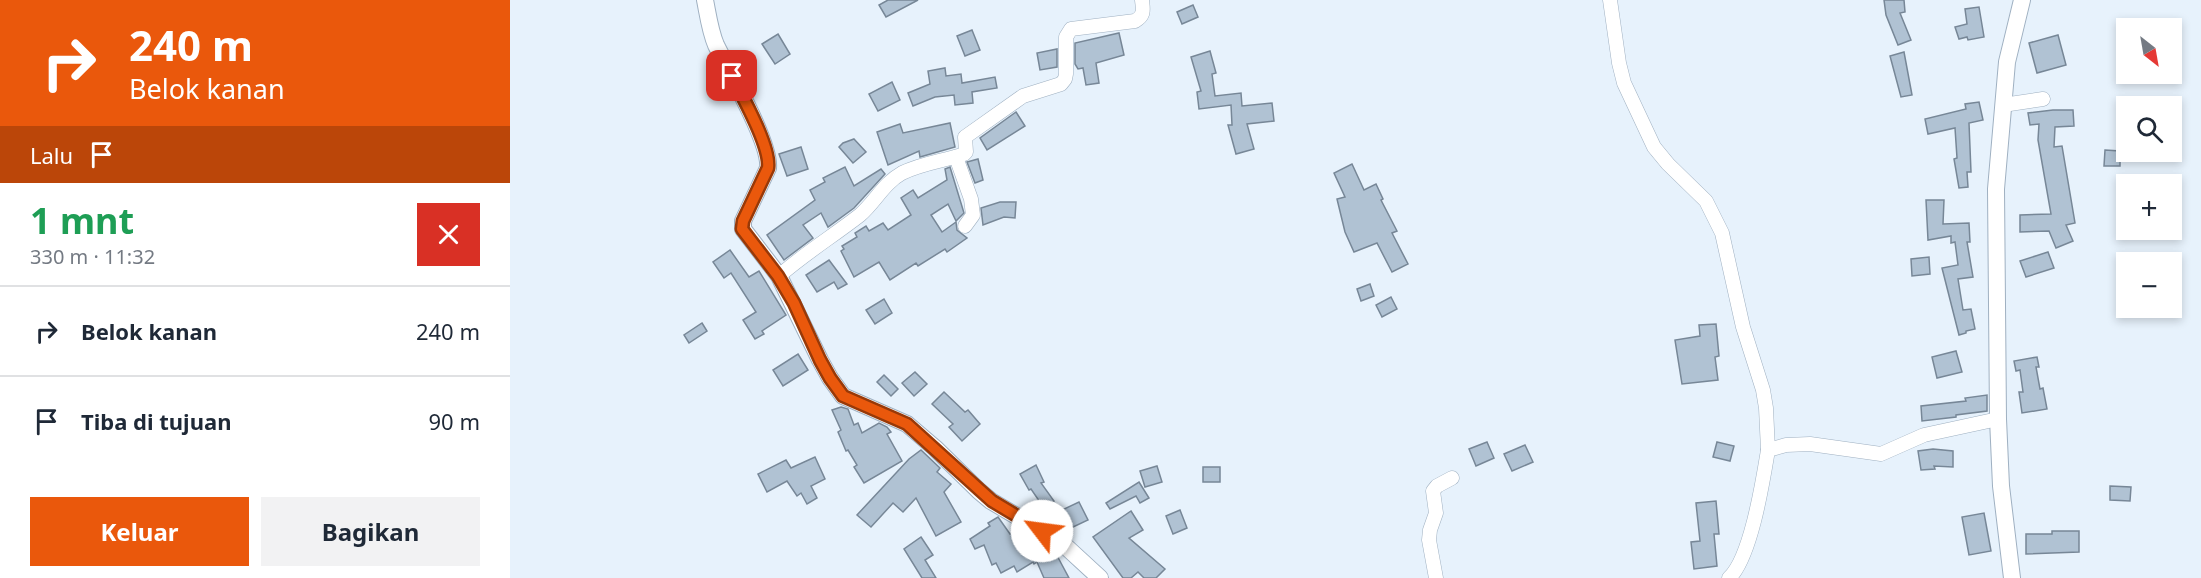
<!DOCTYPE html>
<html lang="id">
<head>
<meta charset="utf-8">
<style>
	:root { --surface:#fff; --page:#f2f2f3; --text:#1f2937; --muted:#747a83; --line:#e0e1e3; --accent:#ea580c }
	body { margin:0; font-family:"Noto Sans",sans-serif; background:var(--page); color:var(--text); height:100vh; display:flex; flex-direction:column; font-size:22px; white-space:nowrap }
	* { box-sizing:border-box; margin:0 }
	p { font-size:20px; color:var(--muted) }
	.icon { flex:none; width:33px; height:33px; fill:none; stroke:currentColor; stroke-width:2; stroke-linecap:round; stroke-linejoin:round }
	.map { position:relative; flex:1; overflow:hidden }
	.sheet { display:flex; flex-direction:column; background:var(--surface); width:510px }
	.sheet>* { flex:none }
	.top-card { background:#ea580c; color:#fff; overflow:hidden }
	.needle { width:39px; rotate:149deg }
	.tools { position:absolute; left:1606px; top:18px; display:grid; gap:12px }
	.tools a { display:grid; place-items:center; width:66px; height:66px; border-radius:0px; background:var(--surface); box-shadow:0 3px 9px #0003; font-size:30px }
	.pin { position:absolute; display:grid; place-items:center; width:51px; height:51px; color:#fff; margin:-26px; border-radius:12px; box-shadow:0 3px 9px #0006 }
	.me { position:absolute; width:66px; margin:-33px; rotate:300deg; stroke-linejoin:round; filter:drop-shadow(0 0 4px #0008) }
	.turn { display:flex; align-items:center; gap:21px; height:126px; padding:0 30px; font-size:27px }
	.turn .icon { width:78px; height:78px; stroke-width:2.5 }
	.turn b { display:block; font-size:42px; line-height:51px }
	.then { display:flex; align-items:center; height:57px; padding:0 30px; background:#0003; gap:12px; font-size:22px }
	.round { display:grid; place-items:center; flex:none; width:63px; height:63px; border-radius:0px; background:var(--page) }
	.head { display:flex; align-items:center; justify-content:space-between; height:102px; padding:0 30px }
	h1 { font-size:36px; font-weight:700; line-height:45px; color:#1e9e55 }
	.primary-button { display:flex; gap:12px; margin-top:auto; padding:12px 30px }
	.primary-button a { flex:1; height:69px; border-radius:0px; background:var(--accent); color:#fff; font-size:24px; font-weight:700; line-height:69px; text-align:center }
	.primary-button a+a { background:var(--page); color:var(--text) }
	ul { padding:0; list-style:none }
	li { display:flex; align-items:center; gap:18px; height:90px; padding:0 30px; border-top:2px solid var(--line) }
	li div { flex:1 }
	li b { display:block; font-size:22px }
	li em { font-style:normal }
	main { display:flex; flex:1; min-height:0 }
	.map>svg:first-child { display:block }
	.building { fill:#b0c2d3; stroke:#778797; stroke-width:1.5 }
	.lines { fill:none; stroke-linecap:round; stroke-linejoin:round }
	.minor-casing { stroke:#9fb0c1; stroke-width:15 }
	.tertiary-casing { stroke:#9fb0c1; stroke-width:18 }
	.minor { stroke:#fff; stroke-width:14 }
	.tertiary { stroke:#fff; stroke-width:16 }
	.route-casing { stroke:#983908; stroke-width:15 }
	.route { stroke:#ea580c; stroke-width:10 }
</style>
</head>
<body>
<main>
<section class="sheet">
<div class="top-card">
<div class="turn"><svg class="icon" aria-label="right" viewBox="0 0 24 24"><path d="M7 20v-9h11M14 6l5 5-5 5"/></svg><div><b>240 m</b>Belok kanan</div></div>
<div class="then">Lalu<svg class="icon" aria-label="arrive" viewBox="0 0 24 24"><path d="M6 21V4h12l-3 4 3 4H6"/></svg></div>
</div>
<div class="head"><div><h1>1 mnt</h1><p>330 m · 11:32</p></div><a class="round" style="background:#d93025;color:#fff"><svg class="icon" aria-label="close" viewBox="0 0 24 24"><path d="M6 6l12 12M18 6L6 18"/></svg></a></div>
<ul>
<li><svg class="icon" aria-label="right" viewBox="0 0 24 24"><path d="M7 20v-9h11M14 6l5 5-5 5"/></svg><div><b>Belok kanan</b></div><em>240 m</em></li>
<li><svg class="icon" aria-label="arrive" viewBox="0 0 24 24"><path d="M6 21V4h12l-3 4 3 4H6"/></svg><div><b>Tiba di tujuan</b></div><em>90 m</em></li>
</ul>
<div class="primary-button"><a>Keluar</a><a>Bagikan</a></div>
</section>
<div class="map">
<svg width="1691" height="578" viewBox="0 0 1691 578">
	<rect width="100%" height="100%" fill="#e7f2fc"/>
	<g class="building">
		<path d="M378 0H408L376 17 369 5Z"/>
		<path d="M1374 0H1394L1395 12 1390 13 1401 40 1388 45 1376 15Z"/>
		<path d="M683 5 688 17 672 24 667 12Z"/>
		<path d="M1469 7 1474 37 1458 40 1457 37 1449 39 1445 27 1457 24 1455 9Z"/>
		<path d="M462 30 470 50 455 56 447 36Z"/>
		<path d="M609 33 614 55 586 63 589 83 576 85 573 68 568 69 565 64V43Z"/>
		<path d="M268 34 280 54 265 64 252 44Z"/>
		<path d="M1548 35 1556 65 1527 73 1519 43Z"/>
		<path d="M547 49V67L530 70 527 53Z"/>
		<path d="M700 51 706 73 702 74 705 96 731 93 732 106 762 103 764 121 737 124 744 149 726 154 718 125H722L721 105 689 109 687 92 691 91 681 57Z"/>
		<path d="M1394 52 1402 95 1391 97 1380 56Z"/>
		<path d="M435 68 436 76 451 74 452 83 485 77 487 88 462 92 463 103 445 105 444 95 425 97 403 106 398 93 420 84 418 71Z"/>
		<path d="M382 82 390 100 368 111 359 94Z"/>
		<path d="M1469 102 1473 120 1459 123 1461 172H1457L1458 187 1449 188 1444 159 1447 158 1445 128 1418 134 1415 119 1456 109 1455 104Z"/>
		<path d="M1543 110H1563L1564 126 1545 127 1544 147 1552 146 1565 223 1556 225 1563 241 1546 248 1539 231 1510 232V215L1541 214 1528 140 1529 124 1520 125 1518 113Z"/>
		<path d="M506 112 515 126 477 150 470 138Z"/>
		<path d="M440 123 445 147 410 157 409 151 378 165 367 132 390 124 393 133Z"/>
		<path d="M344 139 356 152 343 163 329 147 333 143Z"/>
		<path d="M291 147 298 169 277 176 269 154Z"/>
		<path d="M1595 150 1610 151V166H1594Z"/>
		<path d="M468 159 473 180 465 183 457 162Z"/>
		<path d="M842 164 854 190 866 184 873 199 871 200 887 231 882 233 898 264 882 272 867 243 844 252 835 232 827 199 835 197 824 173Z"/>
		<path d="M335 167 344 186 371 169 375 174 344 208 318 227 311 213 293 225 303 238 274 260 257 235 305 200 300 190 315 182 313 178Z"/>
		<path d="M440 167 454 213 446 221 438 204 421 215 432 232 446 222 447 230 457 238 437 252 435 249 408 266 406 263 380 280 369 262 344 277 331 251 334 249 332 246 347 237 345 233 356 226 359 231 373 223 378 230 401 215 391 198 403 190 408 198 437 180 435 169Z"/>
		<path d="M1416 200H1434L1433 224 1459 223 1460 242H1457L1463 277 1448 279 1453 310 1461 309 1465 329 1456 331V333L1449 335 1432 268 1448 265 1445 242 1441 243V236L1418 240Z"/>
		<path d="M490 202H506L505 218 494 217 473 225 471 208Z"/>
		<path d="M220 250 239 277 249 271 276 315 252 331 254 334 245 339 233 320 246 312 221 273 214 278 203 262Z"/>
		<path d="M1538 252 1544 268 1516 277 1510 261Z"/>
		<path d="M1419 257 1420 274 1402 276 1401 259Z"/>
		<path d="M319 260 337 284 328 289 324 282 307 292 296 275Z"/>
		<path d="M860 284 864 296 851 301 847 289Z"/>
		<path d="M881 297 887 309 872 317 866 305Z"/>
		<path d="M374 299 382 313 365 324 356 310Z"/>
		<path d="M192 323 197 331 179 343 174 335Z"/>
		<path d="M1206 324 1209 356 1205 357 1208 380 1172 384 1165 340 1190 336 1189 325Z"/>
		<path d="M1446 351 1452 372 1427 378 1422 357Z"/>
		<path d="M288 354 298 370 273 386 263 370Z"/>
		<path d="M1527 357 1529 367H1526L1530 389 1533 388 1537 409 1512 413 1509 392H1513L1510 370 1506 371 1504 361Z"/>
		<path d="M405 372 417 384 404 396 392 383Z"/>
		<path d="M374 375 388 389 381 396 367 382Z"/>
		<path d="M434 392 455 412 458 410 470 424 452 441 439 427 443 424 422 404Z"/>
		<path d="M1477 395V411L1446 415V417L1412 421 1411 406 1456 401 1455 398Z"/>
		<path d="M331 407 338 409 344 425 348 423 352 433 369 423 377 427 381 432 377 434 392 461 354 483 344 467 347 465 338 450 336 451 328 432 331 430 322 410Z"/>
		<path d="M977 442 984 458 966 466 959 449Z"/>
		<path d="M1207 442 1224 446 1220 461 1203 457Z"/>
		<path d="M1015 445 1023 462 1002 471 994 454Z"/>
		<path d="M1423 449 1443 451V467L1424 466 1425 469 1411 470 1408 451Z"/>
		<path d="M411 450 430 468 427 472 441 484 434 492 451 522 426 536 406 498 393 512 383 503 361 527 347 515 399 459Z"/>
		<path d="M305 457 315 479 301 486 307 498 297 504 291 493 287 496 277 481 257 492 248 474 276 460 281 468Z"/>
		<path d="M526 465 534 482 531 483 544 501 534 508 521 489 519 490 510 474Z"/>
		<path d="M647 466 652 482 635 487 630 471Z"/>
		<rect x="693" y="467" width="17" height="15"/>
		<path d="M629 482 639 498 630 503 626 496 600 509 596 503Z"/>
		<path d="M1600 486 1621 487 1620 501 1600 500Z"/>
		<path d="M1206 501 1209 534H1204L1207 566 1184 569 1181 542 1190 541 1186 503Z"/>
		<path d="M569 502 578 520 561 528 552 510Z"/>
		<path d="M670 510 677 528 663 534 656 516Z"/>
		<path d="M621 511 633 530 619 538 655 569 646 578H634L628 572 621 578H613L583 537Z"/>
		<path d="M1474 513 1481 551 1459 555 1452 517Z"/>
		<path d="M488 517 500 534 509 530 518 546 528 541 544 550 559 578H534L527 562 524 564 523 562 507 572 504 566 491 573 486 563 482 565 474 545 465 549 460 539 480 526 478 523Z"/>
		<path d="M1542 531H1569V552L1516 554V534H1542Z"/>
		<path d="M411 537 423 555 415 560 426 578H412L394 549Z"/>
	</g>
	<g class="lines">
		<g class="minor-casing">
			<g id="minor">
				<path d="M1100 0 1109 63 1114 83 1144 147 1158 164 1196 201 1212 233 1233 327 1253 390 1256 408 1258 450"/>
				<path d="M1493 105 1533 99"/>
				<path d="M446 157 461 199 463 215 455 226"/>
				<path d="M269 276C294 254 323 236 350 215 365 202 374 183 392 173 412 163 434 161 454 154L456 152 455 137 513 96 551 84 555 79 556 74V37L561 29 625 21C635 15 633 10 632 0"/>
				<path d="M926 578 919 540 920 530 926 513 923 491 927 486 942 478"/>
				<path d="M1219 578C1241 558 1253 480 1258 450L1276 445 1300 444 1371 454 1414 435 1488 419"/>
			</g>
		</g>
		<g class="tertiary-casing">
			<g id="tertiary">
				<path d="M195 0C198 15 200 31 206 45 218 70 261 143 258 168L233 221V229L269 276 310 360 320 378 333 396 397 424 425 448 469 491 481 501 552 543 590 578"/>
				<path d="M1502 578 1491 486 1488 419 1486 189 1497 62 1512 0"/>
			</g>
		</g>
		<use href="#minor" class="minor"/>
		<use href="#tertiary" class="tertiary"/>
	</g>
	<g class="lines">
		<g class="route-casing">
			<path id="route" d="M222 76C232 96 261 147 258 168L233 221 232 229 268 276 284 303 310 360 320 378 333 396 397 424 482 501 532 531"/>
		</g>
		<use href="#route" class="route"/>
	</g>
</svg>
<div class="tools">
<a><svg class="needle" viewBox="-14 -14 28 28"><path d="M0-13l5 13h-10z" fill="#e53935"/><path d="M0 13l5-13h-10z" fill="#747a83"/></svg></a>
<a><svg class="icon" aria-label="search" viewBox="0 0 24 24"><circle cx="10" cy="10" r="6"/><path d="M15 15l6 6"/></svg></a>
<a>+</a>
<a>−</a>
</div>
<div class="pin" style="left:222px;top:76px;background:#d93025"><svg class="icon" aria-label="arrive" viewBox="0 0 24 24"><path d="M6 21V4h12l-3 4 3 4H6"/></svg></div>
<svg class="me" style="left:532px;top:531px" viewBox="-20 -20 40 40"><circle r="19" fill="#fff"/><path d="M0-13L10 11 0 6-10 11z" fill="#ea580c"/></svg>
</div>
</main>
</body>
</html>
